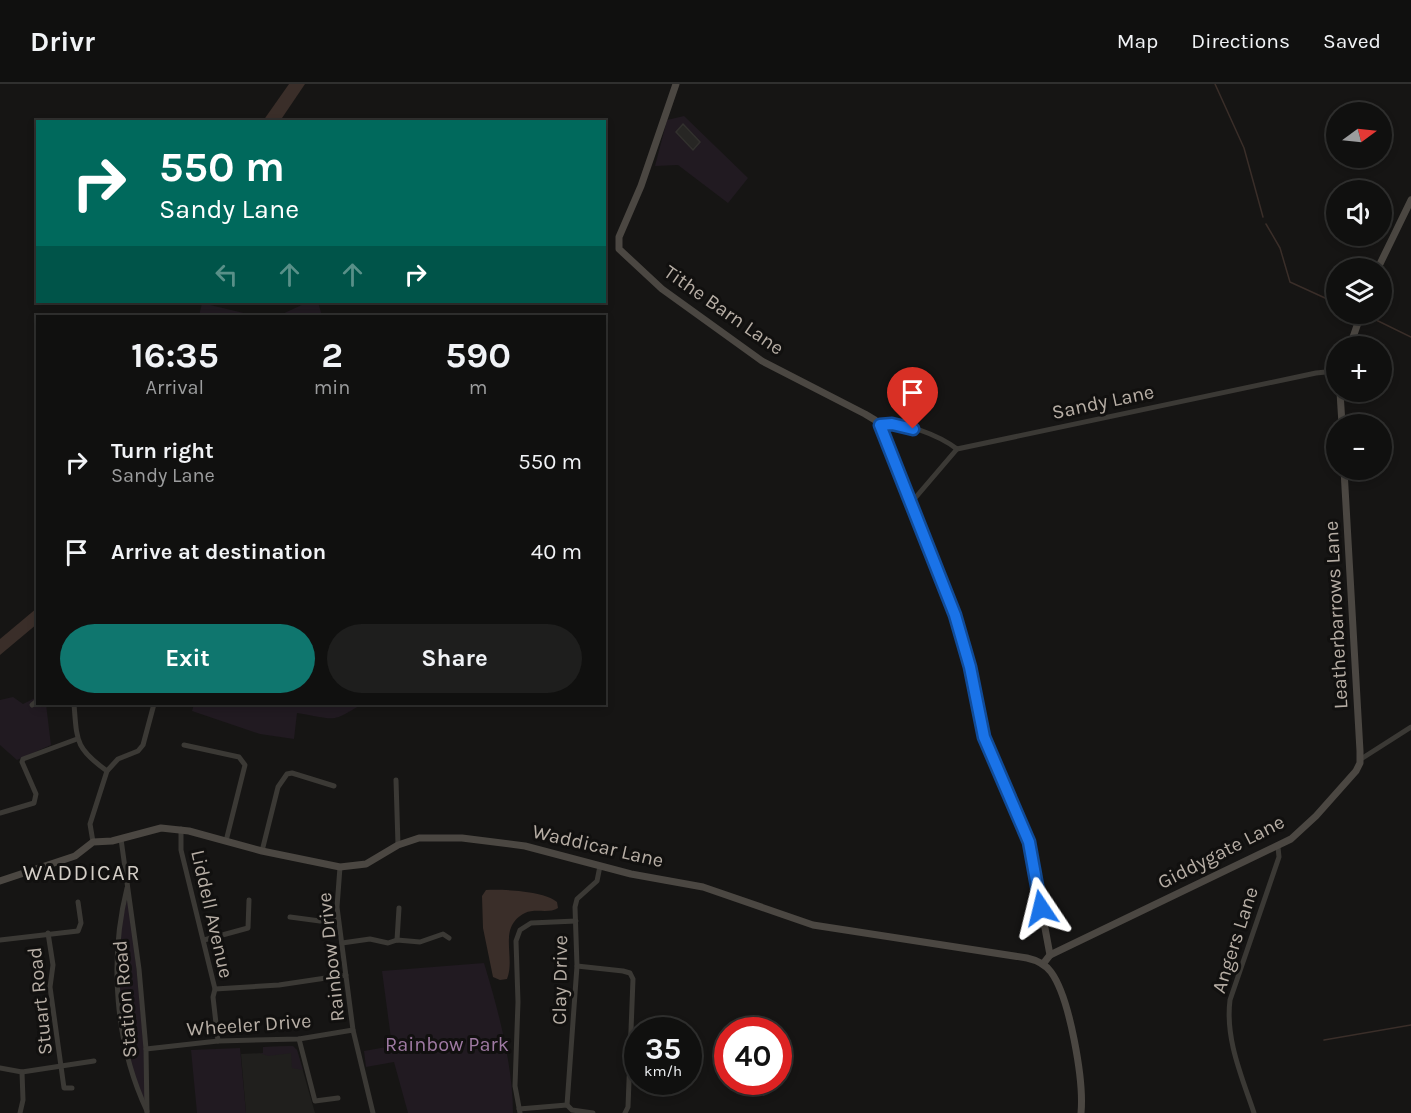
<!DOCTYPE html>
<html lang="en">
<head>
<meta charset="utf-8">
<style>
	:root { --surface:#10100f; --page:#1e1e1d; --text:#f1f3f6; --muted:#9c9d9e; --line:#30302f; --accent:#0f766e }
	body { margin:0; font-family:Karla,sans-serif; background:var(--page); color:var(--text); height:100vh; display:flex; flex-direction:column; font-size:22px; white-space:nowrap }
	* { box-sizing:border-box; margin:0 }
	p { font-size:20px; color:var(--muted) }
	.icon { flex:none; width:33px; height:33px; fill:none; stroke:currentColor; stroke-width:2; stroke-linecap:round; stroke-linejoin:round }
	.map { position:relative; flex:1; overflow:hidden }
	.panel { position:absolute; left:36px; top:231px; width:570px; height:390px; display:flex; flex-direction:column; background:var(--surface); border-radius:0px; box-shadow:0 3px 9px #0003,0 0 0 2px var(--line) }
	.panel>* { flex:none }
	.top-card { position:absolute; left:36px; top:36px; width:570px; height:183px; border-radius:0px; box-shadow:0 3px 9px #0003,0 0 0 2px var(--line); background:#00695c; color:#fff; overflow:hidden }
	.needle { width:39px; rotate:75deg }
	.fabs { position:absolute; left:1326px; top:18px; display:grid; gap:12px }
	.fabs a { display:grid; place-items:center; width:66px; height:66px; border-radius:50%; background:var(--surface); box-shadow:0 3px 9px #0003,0 0 0 2px var(--line); font-size:30px }
	.speed { position:absolute; left:624px; top:933px; display:flex; gap:12px; font-size:30px; font-weight:700; text-align:center }
	.speed>* { display:grid; place-content:center; width:78px; height:78px; border-radius:50%; background:var(--surface); box-shadow:0 3px 9px #0003,0 0 0 2px var(--line); line-height:1 }
	.speed small { font-size:15px; font-weight:400 }
	.speed .limit { border:9px solid #d22; background:#fff; color:#111 }
	.pin { position:absolute; display:grid; place-items:center; width:51px; height:51px; color:#fff; margin:-62px -26px; border-radius:50% 50% 50% 0; rotate:-45deg; box-shadow:0 0 6px #0007 }
	.pin .icon { rotate:45deg }
	.me { position:absolute; width:66px; margin:-33px; rotate:350deg; stroke-linejoin:round; filter:drop-shadow(0 0 4px #0008) }
	.turn { display:flex; align-items:center; gap:21px; height:126px; padding:0 24px; font-size:27px }
	.turn .icon { width:78px; height:78px; stroke-width:2.5 }
	.turn b { display:block; font-size:42px; line-height:51px }
	.lanes { display:flex; align-items:center; height:57px; padding:0 24px; background:#0003; justify-content:center; gap:30px; direction:ltr }
	.lanes .off { opacity:.35 }
	.eta { display:flex; justify-content:space-evenly; align-items:center; height:102px; text-align:center }
	.eta b { font-size:36px; font-weight:700; line-height:42px }
	.action { display:flex; gap:12px; margin-top:auto; padding:12px 24px }
	.action a { flex:1; height:69px; border-radius:36px; background:var(--accent); color:#fff; font-size:24px; font-weight:700; line-height:69px; text-align:center }
	.action a+a { background:var(--page); color:var(--text) }
	ul { padding:0; list-style:none }
	li { display:flex; align-items:center; gap:18px; height:90px; padding:0 24px }
	li div { flex:1 }
	li b { display:block; font-size:22px }
	li em { font-style:normal }
	header { display:flex; align-items:center; gap:36px; box-sizing:border-box; height:84px; padding:0 30px; background:var(--surface); border-bottom:2px solid var(--line) }
	header strong { font-size:28px }
	nav { display:flex; gap:33px; margin-inline-start:auto; font-size:21px }
	.map>svg:first-child { display:block }
	.built { fill:#201f1d }
	.green { fill:#211a21 }
	.water { fill:#3a2e29 }
	.lines { fill:none; stroke-linecap:round; stroke-linejoin:round }
	.stream { stroke:#3a2e29; stroke-width:1.5 }
	.building { fill:#272624; stroke:#32312e; stroke-width:1.5 }
	.street { stroke:#3b3935; stroke-width:5 }
	.secondary { stroke:#4b4742; stroke-width:7 }
	.route-casing { stroke:#114b97; stroke-width:15 }
	.route { stroke:#1a73e8; stroke-width:10 }
	.labels { text-anchor:middle; dominant-baseline:central; stroke-width:6; stroke-linejoin:round; paint-order:stroke }
	.street-label { font-size:20px; fill:#b7aea5; stroke:#11100f }
	.park-label { font-size:20px; fill:#9f7aa3; stroke:#11100f }
	.quarter-label { font-size:22px; letter-spacing:1.5px; fill:#d3cdc6; stroke:#11100f }
</style>
</head>
<body>
<header>
<strong>Drivr</strong>
<nav><a>Map</a><a>Directions</a><a>Saved</a></nav>
</header>
<div class="map">
<svg width="1411" height="1029" viewBox="0 0 1411 1029">
	<rect width="100%" height="100%" fill="#161514"/>
	<path class="built" d="M290 962 297 966 315 1029H246L241 970 263 969V963Z"/>
	<g class="green">
		<path d="M684 32 748 94 728 119 678 81 655 82 667 36Z"/>
		<path d="M308 218H318L322 232H278Z"/>
		<path d="M202 219 256 232H199Z"/>
		<path d="M13 613 23 620 37 613 38 620H46L51 661 17 676 0 661V616Z"/>
		<path d="M194 620H362C330 640 336 635 297 629L294 655 260 650 192 627Z"/>
		<path d="M129 805 148 1007 147 1027C127 978 115 923 117 869 118 848 125 826 129 805Z"/>
		<path d="M484 879C498 925 513 981 513 1029H408L394 978 366 983 364 967 392 962 382 887Z"/>
		<path d="M293 962 297 966 303 986 292 984 291 969 268 972 260 969H263V963Z"/>
		<path d="M240 964 246 1029H197L191 966Z"/>
	</g>
	<g class="water">
		<path d="M289 0H305L280 37H263Z"/>
		<path d="M37 524V540L0 571V555Z"/>
		<path d="M486 806C503 805 545 807 557 818L558 824C549 830 535 824 525 829 497 843 516 873 507 895L500 896 493 893 483 844 482 812Z"/>
	</g>
	<g class="lines">
		<g class="stream">
			<path d="M1215 0 1244 64 1263 133"/>
			<path d="M1266 140 1280 164 1290 198 1336 219"/>
			<path d="M1370 233 1411 253"/>
			<path d="M1324 956 1411 941"/>
		</g>
	</g>
	<path class="building" d="M683 40 700 58 693 66 676 48Z"/>
	<g class="lines">
		<g class="street">
			<path d="M880 341C902 336 940 352 957 365L1316 289 1336 287"/>
			<path d="M910 420 957 365"/>
			<path d="M74 620C77 657 75 664 107 687"/>
			<path d="M32 621 38 616"/>
			<path d="M184 661 239 673 245 681 226 757"/>
			<path d="M1361 675 1411 643"/>
			<path d="M396 696 398 761"/>
			<path d="M0 729 34 719 36 710 22 678 23 675 77 655"/>
			<path d="M181 745V766L215 905 213 913 218 957"/>
			<path d="M121 755 139 885 146 965 147 1029"/>
			<path d="M93 758 90 740 107 687 118 675 138 667 143 661 154 620"/>
			<path d="M262 767 278 703 287 690 292 689 334 702"/>
			<path d="M340 783 337 823 353 946 373 1029"/>
			<path d="M127 804C109 876 115 959 147 1027"/>
			<path d="M290 833 320 837 338 835"/>
			<path d="M48 849 53 881 50 903 64 1004H72"/>
			<path d="M0 856 78 847 81 839 78 818"/>
			<path d="M204 856 248 844 249 816"/>
			<path d="M397 856 399 824"/>
			<path d="M342 859 370 855 388 859 397 856 420 858 443 850 449 854"/>
			<path d="M577 882 623 887 630 889 633 895 628 1023 625 1029"/>
			<path d="M215 905 279 901 346 891"/>
			<path d="M299 955 315 1017 338 1014"/>
			<path d="M146 965 218 957 299 955 353 946"/>
			<path d="M0 984 22 988 94 977"/>
			<path d="M567 1021 577 882 575 823 577 815 597 797 600 782"/>
			<path d="M519 1025 567 1021 572 1026 593 1029"/>
			<path d="M20 1029 23 1016 22 988"/>
			<path d="M520 1029 515 1002 518 918 516 857 520 846 531 839 576 837"/>
			<path d="M1254 1029C1242 993 1225 955 1230 916L1279 773 1278 763"/>
		</g>
		<g class="secondary">
			<path d="M676 0 641 102 619 153V165L662 205 762 277 865 330 875 336 886 352 896 386 955 531 970 583 984 653 1029 758 1050 871 1043 880"/>
			<path d="M1378 184 1411 116"/>
			<path d="M1350 262 1361 230"/>
			<path d="M1340 308 1342 340"/>
			<path d="M0 797 75 772 93 758 112 757 161 744 189 747 262 767 340 783 366 780 398 761 419 754H462L525 762 631 790 703 803 813 841 1027 874C1036 876 1045 880 1051 888 1070 914 1084 997 1081 1029"/>
			<path d="M1050 871 1291 755 1316 732 1356 687 1360 679V667L1344 386"/>
		</g>
	</g>
	<g class="lines">
		<g class="route-casing">
			<path id="route" d="M913 345 892 340 880 341 955 531 970 583 984 653 1029 758 1041 824"/>
		</g>
		<use href="#route" class="route"/>
	</g>
	<g class="labels">
		<g class="street-label">
			<text transform="translate(724 226) rotate(35)">Tithe Barn Lane</text>
			<text transform="translate(1103 318) rotate(-12)">Sandy Lane</text>
			<text transform="translate(1336 531) rotate(-93)">Leatherbarrows Lane</text>
			<text transform="translate(598 762) rotate(13)">Waddicar Lane</text>
			<text transform="translate(1221 768) rotate(-27)">Giddygate Lane</text>
			<text transform="translate(212 830) rotate(77)">Liddell Avenue</text>
			<text transform="translate(1235 856) rotate(-72)">Angers Lane</text>
			<text transform="translate(331 873) rotate(-96)">Rainbow Drive</text>
			<text transform="translate(560 896) rotate(-89)">Clay Drive</text>
			<text transform="translate(125 915) rotate(-95)">Station Road</text>
			<text transform="translate(40 917) rotate(-96)">Stuart Road</text>
			<text transform="translate(249 941) rotate(-4)">Wheeler Drive</text>
		</g>
		<g class="park-label">
			<text x="447" y="960">Rainbow Park</text>
		</g>
		<g class="quarter-label">
			<text x="82" y="789">WADDICAR</text>
		</g>
	</g>
</svg>
<div class="fabs">
<a><svg class="needle" viewBox="-14 -14 28 28"><path d="M0-13l5 13h-10z" fill="#e53935"/><path d="M0 13l5-13h-10z" fill="#9c9d9e"/></svg></a>
<a><svg class="icon" aria-label="sound" viewBox="0 0 24 24"><path d="M4 9h4l5-4v14l-5-4H4zM17 9q2 3 0 6"/></svg></a>
<a><svg class="icon" aria-label="layers" viewBox="0 0 24 24"><path d="M12 4l9 5-9 5-9-5zM3 14l9 5 9-5"/></svg></a>
<a>+</a>
<a>−</a>
</div>
<div class="speed"><div>35<small>km/h</small></div><div class="limit">40</div></div>
<div class="pin" style="left:913px;top:345px;background:#d93025"><svg class="icon" aria-label="arrive" viewBox="0 0 24 24"><path d="M6 21V4h12l-3 4 3 4H6"/></svg></div>
<svg class="me" style="left:1041px;top:824px" viewBox="-20 -20 40 40"><path d="M0-17L14 15 0 8-14 15z" fill="#1a73e8" stroke="#fff" stroke-width="4"/></svg>
<div class="top-card">
<div class="turn"><svg class="icon" aria-label="right" viewBox="0 0 24 24"><path d="M7 20v-9h11M14 6l5 5-5 5"/></svg><div><b>550 m</b>Sandy Lane</div></div>
<div class="lanes"><svg class="icon off" aria-label="left" viewBox="0 0 24 24"><path d="M17 20v-9H6M10 6l-5 5 5 5"/></svg><svg class="icon off" aria-label="ahead" viewBox="0 0 24 24"><path d="M12 20V5M6 11l6-6 6 6"/></svg><svg class="icon off" aria-label="ahead" viewBox="0 0 24 24"><path d="M12 20V5M6 11l6-6 6 6"/></svg><svg class="icon" aria-label="right" viewBox="0 0 24 24"><path d="M7 20v-9h11M14 6l5 5-5 5"/></svg></div>
</div>
<section class="panel">
<div class="eta">
<div><b>16:35</b><p>Arrival</p></div>
<div><b>2</b><p>min</p></div>
<div><b>590</b><p>m</p></div>
</div>
<ul>
<li><svg class="icon" aria-label="right" viewBox="0 0 24 24"><path d="M7 20v-9h11M14 6l5 5-5 5"/></svg><div><b>Turn right</b><p>Sandy Lane</p></div><em>550 m</em></li>
<li><svg class="icon" aria-label="arrive" viewBox="0 0 24 24"><path d="M6 21V4h12l-3 4 3 4H6"/></svg><div><b>Arrive at destination</b></div><em>40 m</em></li>
</ul>
<div class="action"><a>Exit</a><a>Share</a></div>
</section>
</div>
</body>
</html>
